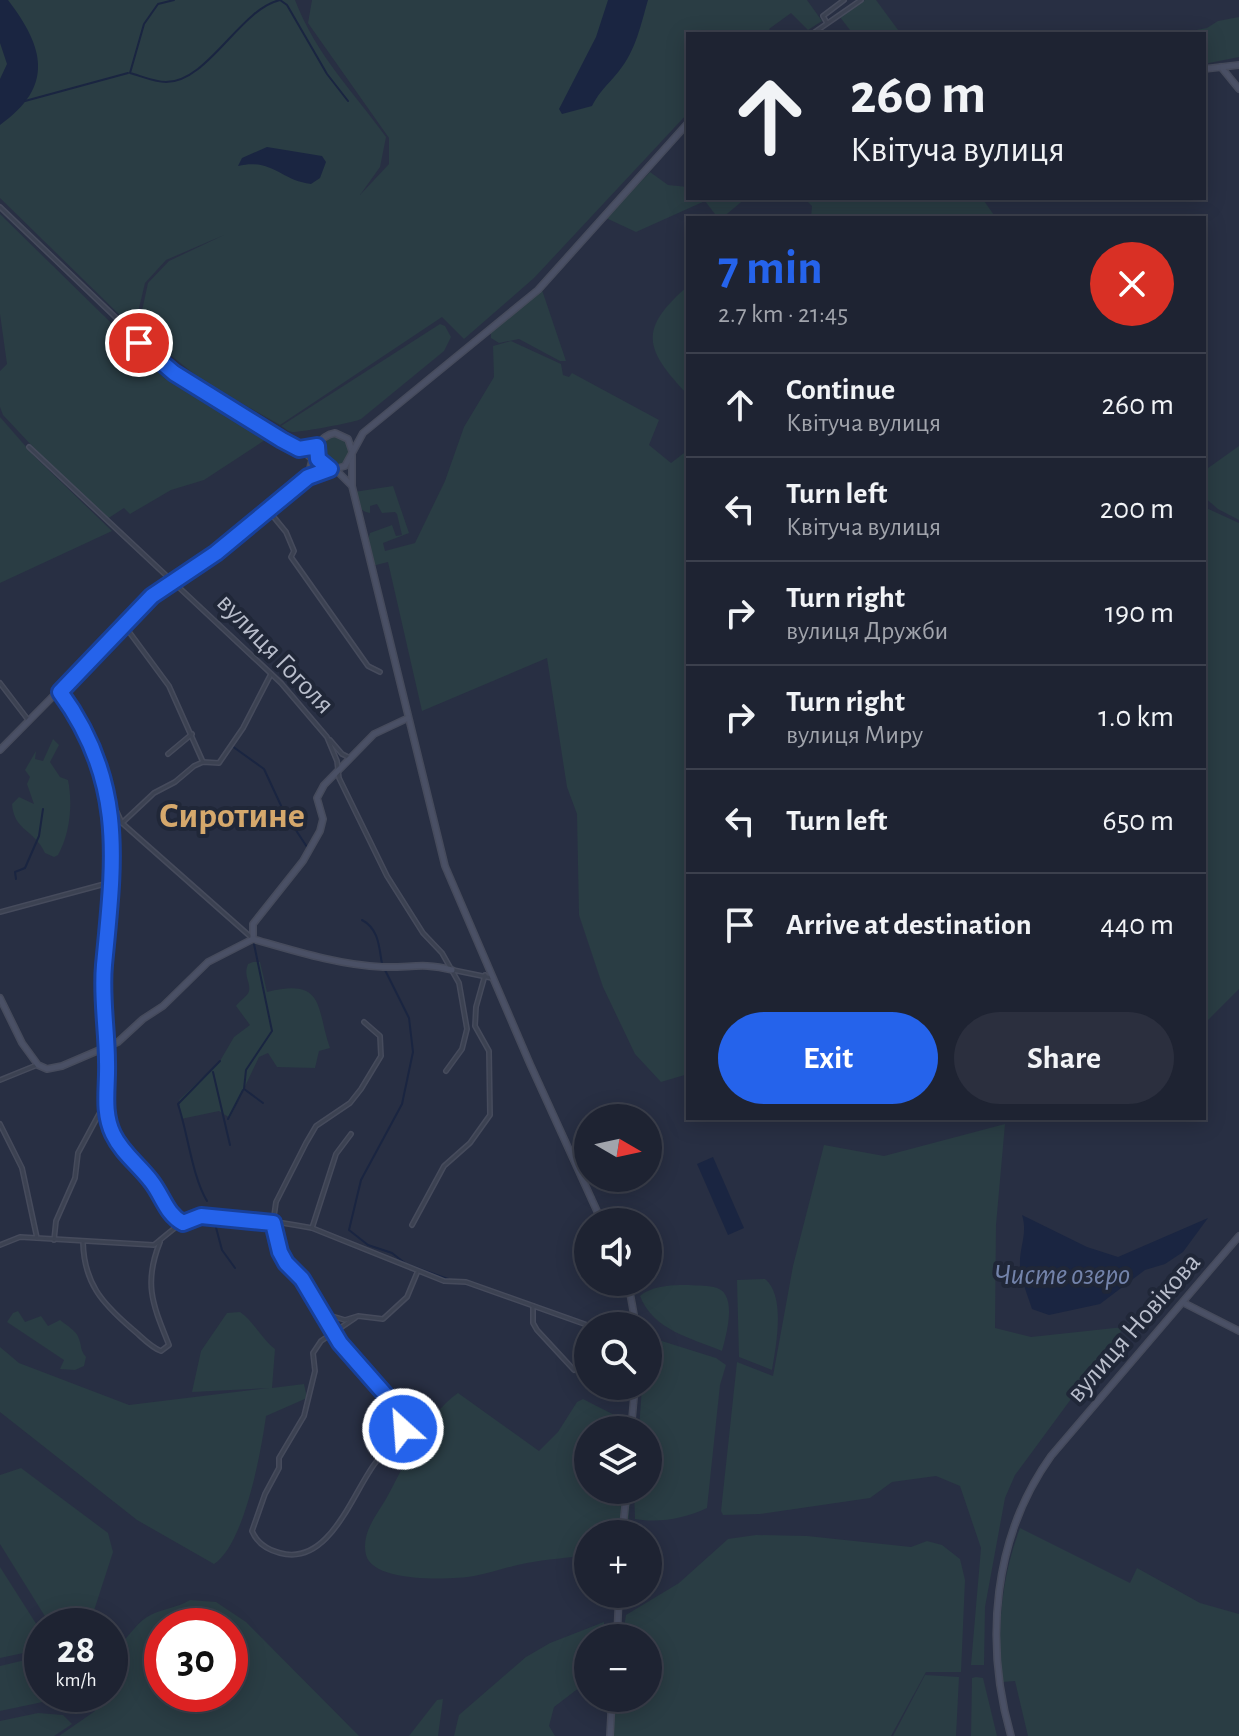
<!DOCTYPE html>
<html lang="en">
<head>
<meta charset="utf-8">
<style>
	:root { --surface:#1e2332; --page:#2b2f3e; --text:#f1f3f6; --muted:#a1a4ac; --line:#3c404d; --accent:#2563eb }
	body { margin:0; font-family:"Alegreya Sans",sans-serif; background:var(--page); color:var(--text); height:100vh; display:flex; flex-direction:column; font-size:30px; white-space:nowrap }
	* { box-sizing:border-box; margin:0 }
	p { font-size:26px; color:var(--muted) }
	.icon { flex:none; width:44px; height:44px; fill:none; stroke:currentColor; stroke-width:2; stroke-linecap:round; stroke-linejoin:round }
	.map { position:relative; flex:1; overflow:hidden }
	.sheet { position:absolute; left:686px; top:216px; width:520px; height:904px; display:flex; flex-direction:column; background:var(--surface); border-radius:0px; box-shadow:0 4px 20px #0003,0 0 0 2px var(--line) }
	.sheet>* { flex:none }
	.top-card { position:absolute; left:686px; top:32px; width:520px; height:168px; border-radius:0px; box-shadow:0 4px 20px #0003,0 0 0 2px var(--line); background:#1e2332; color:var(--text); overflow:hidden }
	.needle { width:52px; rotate:99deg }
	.controls { position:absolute; left:574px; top:1104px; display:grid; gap:16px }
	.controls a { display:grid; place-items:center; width:88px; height:88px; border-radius:50%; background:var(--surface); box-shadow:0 4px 20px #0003,0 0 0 2px var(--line); font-size:40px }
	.speed { position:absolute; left:24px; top:1608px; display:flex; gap:16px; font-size:40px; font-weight:700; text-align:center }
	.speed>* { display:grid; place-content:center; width:104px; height:104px; border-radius:50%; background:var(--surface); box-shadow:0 4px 20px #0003,0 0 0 2px var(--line); line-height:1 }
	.speed small { font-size:20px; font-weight:400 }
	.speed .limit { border:12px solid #d22; background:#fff; color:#111 }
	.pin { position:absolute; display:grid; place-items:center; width:68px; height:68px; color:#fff; margin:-34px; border:4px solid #fff; border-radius:50%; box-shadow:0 2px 8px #0007 }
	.me { position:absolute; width:88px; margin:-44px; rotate:334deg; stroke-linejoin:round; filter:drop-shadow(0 0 6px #0008) }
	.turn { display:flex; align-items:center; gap:28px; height:168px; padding:0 32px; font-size:36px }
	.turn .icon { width:104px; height:104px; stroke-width:2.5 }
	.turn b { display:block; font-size:56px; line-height:68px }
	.round { display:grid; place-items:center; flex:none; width:84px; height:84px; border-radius:42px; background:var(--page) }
	.overview { display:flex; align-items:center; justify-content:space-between; height:136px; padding:0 32px }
	h1 { font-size:48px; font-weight:700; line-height:60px; color:var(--accent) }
	.button { display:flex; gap:16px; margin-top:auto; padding:16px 32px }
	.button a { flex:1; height:92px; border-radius:48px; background:var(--accent); color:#fff; font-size:32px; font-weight:700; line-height:92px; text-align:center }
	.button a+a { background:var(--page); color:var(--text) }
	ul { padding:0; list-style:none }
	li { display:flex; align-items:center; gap:24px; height:104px; padding:0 32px; border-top:2px solid var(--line) }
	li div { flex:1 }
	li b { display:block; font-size:30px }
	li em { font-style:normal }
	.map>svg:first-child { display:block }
	.green { fill:#2a3d44; fill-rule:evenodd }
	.water { fill:#1a2541 }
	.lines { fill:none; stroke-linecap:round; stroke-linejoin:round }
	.stream { stroke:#1a2541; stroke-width:2 }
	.street-casing { stroke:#464b5c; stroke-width:6 }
	.secondary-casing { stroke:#464b5c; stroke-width:8 }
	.street { stroke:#3c4252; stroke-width:3 }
	.secondary { stroke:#4a5065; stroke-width:5 }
	.route-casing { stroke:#184099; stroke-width:20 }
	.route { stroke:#2563eb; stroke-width:14 }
	.labels { text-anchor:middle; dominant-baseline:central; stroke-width:8; stroke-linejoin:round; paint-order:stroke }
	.street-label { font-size:28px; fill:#b9becc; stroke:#202738 }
	.water-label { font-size:30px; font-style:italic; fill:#7383aa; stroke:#202738 }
	.district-label { font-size:36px; font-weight:bold; fill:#d5a86c; stroke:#202738 }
</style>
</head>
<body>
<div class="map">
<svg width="1239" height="1736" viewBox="0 0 1239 1736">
	<rect width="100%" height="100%" fill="#282f43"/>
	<g class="green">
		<path d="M0 0H295C316 55 353 91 386 137L380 167 360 195 389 164V138L308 23 312 0H807L822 21 808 30 791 13 769 29 773 34H688V113L534 278 464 339 442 317 280 425 204 382 138 329 148 283 169 261 224 235 166 260 145 283 134 329 0 198Z"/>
		<path d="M865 0H876L901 34H853L840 17Z"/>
		<path d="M1239 17V57L1204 64V34H1175L1207 28 1218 21Z"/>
		<path d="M650 172 668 185 688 187V198H746L722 218H718L705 201 636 232 606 218Z"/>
		<path d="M804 198H982L996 218H811L812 206Z"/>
		<path d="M0 214 153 364 268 438 204 480 171 490 130 514 124 508 107 519 65 481 3 415 0 407V371L7 364 0 314Z"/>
		<path d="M688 286V395C644 349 638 329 688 286Z"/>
		<path d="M542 290 566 361H560L519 339 499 343 491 338V332Z"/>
		<path d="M440 324 445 326 451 337 444 351 361 419C357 422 297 433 292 432 287 431 286 429 281 426Z"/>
		<path d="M511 341 561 364 563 375 569 377 572 373 659 420 649 445 671 463 688 450V1074L661 1082 635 1054 603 987 579 915 577 814 567 787 547 658 422 711 388 562 372 566 367 544 370 533 392 525 396 536 402 535 397 514 395 512 382 513 377 504 370 506V513C358 511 357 502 354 492L393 486 409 533 383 543 385 551 415 543 445 481 464 427 494 377 493 346Z"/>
		<path d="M0 417 35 457 112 531 0 583Z"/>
		<circle cx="334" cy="451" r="16"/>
		<path d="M1239 446V520L1218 509 1204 497V471Z"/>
		<path d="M1204 507 1239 523V989L1204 1024Z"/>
		<path d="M53 739 59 745 50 762 60 777 68 780C73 804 70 834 58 855L54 857 45 853C34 829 14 831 12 804L19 797 34 804 27 784 30 777 25 770 36 751 35 759 43 761Z"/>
		<path d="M253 962H260L267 992C326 977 316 1009 330 1048L319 1051 315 1068 277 1067 268 1053 259 1057 230 1118 219 1111 181 1119 179 1100 220 1061 234 1037 250 1025 236 1006C239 1001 248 996 249 991 251 982 243 977 248 964Z"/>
		<path d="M1005 1124 996 1225 995 1328 1031 1337 1124 1327 1015 1475 1005 1498 985 1607 984 1665H971L981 1548 960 1486 936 1476 892 1482 870 1498 760 1514 723 1515 721 1511 737 1362 773 1376 793 1266 824 1145 884 1156Z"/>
		<path d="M765 1279C786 1296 776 1346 772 1370L739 1357 737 1280Z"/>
		<path d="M689 1285C698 1286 709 1285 717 1288 738 1295 726 1336 722 1351 691 1338 653 1330 640 1296 653 1285 673 1285 689 1285Z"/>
		<path d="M18 1311 25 1322 41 1316 48 1326 60 1320C66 1325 77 1331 79 1339 82 1347 80 1350 86 1357L84 1366 75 1370 60 1369 64 1360 7 1322 13 1313Z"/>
		<path d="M240 1312C254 1322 261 1338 275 1349L272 1388 304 1384 307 1398 266 1416C261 1453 244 1545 214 1564L137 1520 0 1412V1347L19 1363 129 1405 269 1388 192 1392 201 1351 227 1313Z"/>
		<path d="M649 1337 716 1358 726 1365 720 1385 707 1508C683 1519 660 1523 635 1519L634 1490H648V1430H639L642 1386H648Z"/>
		<path d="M458 1393 539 1451 558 1432 577 1402 583 1399 626 1421 632 1430H588V1490H631L628 1527 622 1534H588V1555C568 1558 547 1559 527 1563 509 1566 492 1573 474 1576 451 1580 373 1583 366 1555 361 1533 376 1516 386 1499 405 1465 425 1416 458 1393Z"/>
		<path d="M21 1468 108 1533 113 1552 89 1626H51L0 1544V1475Z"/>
		<path d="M1020 1528 1130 1583 1137 1568 1200 1603 1239 1614V1736H1028L1015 1681 1002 1682C997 1629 1001 1578 1020 1528Z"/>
		<path d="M756 1535 807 1536 911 1547 927 1541 942 1545 960 1559 965 1580 961 1672H926L891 1736H607L613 1698H648V1638H622L626 1615 679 1583 728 1539Z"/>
		<path d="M0 1567 42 1633V1649L0 1658Z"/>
		<path d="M190 1600 216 1602 246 1622 359 1736H59L95 1711 93 1694H110V1654C124 1644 135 1624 147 1617 160 1609 177 1608 190 1600ZM230 1626V1694H162V1626Z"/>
		<path d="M604 1622V1638H588V1681L554 1707 549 1726 555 1736H454L459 1715 526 1657 550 1643Z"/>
		<path d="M42 1656V1694H53L52 1700 0 1711V1666Z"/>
		<path d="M925 1675 959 1677 956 1736H893Z"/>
		<path d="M976 1677 983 1678 997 1736H971L972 1678Z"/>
		<path d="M443 1699 438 1736H409L437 1700Z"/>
		<path d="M38 1713 63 1715 72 1724 54 1736H0V1721Z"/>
	</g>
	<g class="water">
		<path d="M0 0H8C44 47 55 86 0 125V79L7 64 0 43Z"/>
		<path d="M608 0H648C641 24 636 50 619 71 608 85 601 89 592 106L562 114 559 109 596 37Z"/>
		<path d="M267 147 322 156 326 162 320 178 311 184C281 181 273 158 238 166L242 158Z"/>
		<path d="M713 1157 744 1228 728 1235 697 1164Z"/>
		<path d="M1022 1215 1087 1247 1118 1257 1208 1218 1183 1252 1165 1264 1145 1270 1100 1304 1049 1315 1032 1309C1028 1296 1021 1280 1020 1266 1019 1247 1028 1234 1022 1215Z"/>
	</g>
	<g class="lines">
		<g class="stream">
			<path d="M174 0 158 4 144 24 130 73C141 76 154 82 166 82 208 82 240 9 280 0L287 5 327 74 348 101"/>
			<path d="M25 101 128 73"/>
			<path d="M232 746 264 769 284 812 307 847"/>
			<path d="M16 879 15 872 25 868 39 836 43 809"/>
			<path d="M362 920C379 929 379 947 382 964"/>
			<path d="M254 944 272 1031 246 1070 244 1089 263 1103"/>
			<path d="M385 970 409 1018 413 1052 402 1104 361 1180 349 1230 368 1245 392 1253 406 1264 448 1279"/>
			<path d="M213 1072 230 1145"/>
			<path d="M228 1119 243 1090"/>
			<path d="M207 1201C192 1176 188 1134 178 1104L220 1061"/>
			<path d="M214 1220 222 1250 235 1268"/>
		</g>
		<g class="street-casing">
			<g id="street">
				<path d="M827 23 823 16 844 0"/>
				<path d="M812 34 861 0"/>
				<path d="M0 207 174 373 299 449 312 460"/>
				<path d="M29 447 281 683 327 737 337 761 339 778 387 876 423 933 442 953 459 983 467 1029 462 1049 446 1071"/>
				<path d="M301 449 317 446"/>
				<path d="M268 510 286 532 294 551 291 557 368 666 380 672"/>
				<path d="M124 625 169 686 203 762"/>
				<path d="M0 683 29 721"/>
				<path d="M60 692C126 782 114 861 104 965 101 998 107 1030 107 1062 108 1087 102 1110 113 1134 122 1153 139 1165 151 1181 163 1196 166 1214 183 1223"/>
				<path d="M330 740 342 754 350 758"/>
				<path d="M168 754 192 734"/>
				<path d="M109 795 122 823 252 938"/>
				<path d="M122 823 154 793 175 782 194 766 203 762 219 763 243 728 271 674"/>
				<path d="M0 912 112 882"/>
				<path d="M453 970 492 978"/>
				<path d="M364 1022 380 1036 381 1056 361 1089 350 1103 316 1126 306 1143 276 1202 273 1223 280 1252 286 1263 302 1279 325 1314 345 1320 358 1316 383 1319 407 1297 417 1273"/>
				<path d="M0 1080 37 1065"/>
				<path d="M0 1124 22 1168 37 1238"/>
				<path d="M412 1225 444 1166 470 1143 490 1115 489 1051 475 1026 476 1007 485 975"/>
				<path d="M312 1228 336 1154 351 1134"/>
				<path d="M54 1240 56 1221 75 1178 78 1153 105 1103"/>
				<path d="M83 1242C84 1283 102 1303 131 1328 141 1336 150 1347 161 1351L169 1345C153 1305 143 1284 160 1242"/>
				<path d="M0 1245 20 1237 154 1245C168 1234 182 1219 200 1216 220 1212 290 1224 312 1228L444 1281 466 1282 590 1326"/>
				<path d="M533 1306V1323L537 1330 574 1370"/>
				<path d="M325 1314 340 1343 397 1408 403 1429C395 1442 385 1450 376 1462 353 1491 330 1567 280 1553 268 1550 257 1543 252 1531L265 1494 279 1468V1458L304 1416 315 1371 313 1353 321 1341 355 1318"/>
			</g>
		</g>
		<g class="secondary-casing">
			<g id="secondary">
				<path d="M1221 67 1239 89"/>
				<path d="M1204 69 1239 65"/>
				<path d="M316 452 321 463 338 472 351 485"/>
				<path d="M308 476C313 459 314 437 335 433L348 439 352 451V486L445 866 530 1064 602 1222"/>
				<path d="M0 750 152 596 216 553 308 477 345 466 363 433 538 290 688 123"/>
				<path d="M253 939V924L303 861 320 831 323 819 317 798 324 785 374 734 408 718"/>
				<path d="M0 998 22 1043 38 1065 47 1069 62 1066 118 1042 143 1019 163 1006 208 962 253 939C295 951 339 965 383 967 411 968 422 962 452 970"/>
				<path d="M628 1282 636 1326"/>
				<path d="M1184 1303 1239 1331"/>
				<path d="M631 1430 635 1386"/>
				<path d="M622 1534 627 1490"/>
				<path d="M617 1638 619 1594"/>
				<path d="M610 1736 612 1698"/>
				<path d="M1011 1736C984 1642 993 1537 1051 1456L1239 1236"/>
			</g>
		</g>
		<use href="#street" class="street"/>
		<use href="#secondary" class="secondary"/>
	</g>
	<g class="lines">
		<g class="route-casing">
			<path id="route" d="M139 343 174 373 282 440 299 449 317 446 318 459 330 469 308 477 216 553 152 596 60 692C126 782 114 861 104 965 101 998 107 1030 107 1062 108 1087 102 1111 113 1134 122 1153 139 1165 151 1181 163 1196 166 1214 183 1223L201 1216 273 1223 280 1252 286 1263 302 1279 340 1343 397 1408 403 1429"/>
		</g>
		<use href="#route" class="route"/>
	</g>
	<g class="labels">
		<g class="street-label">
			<text transform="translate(275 654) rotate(46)">вулиця Гоголя</text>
			<text transform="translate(1134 1328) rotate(-49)">вулиця Новікова</text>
		</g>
		<g class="water-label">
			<text x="1062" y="1275">Чисте озеро</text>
		</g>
		<g class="district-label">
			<text x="232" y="816">Сиротине</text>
		</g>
	</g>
</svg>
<div class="controls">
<a><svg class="needle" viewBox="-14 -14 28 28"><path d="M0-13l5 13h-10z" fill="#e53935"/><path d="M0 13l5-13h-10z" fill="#a1a4ac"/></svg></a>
<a><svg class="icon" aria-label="sound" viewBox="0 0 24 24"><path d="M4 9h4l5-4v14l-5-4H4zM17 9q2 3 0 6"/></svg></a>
<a><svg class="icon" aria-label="search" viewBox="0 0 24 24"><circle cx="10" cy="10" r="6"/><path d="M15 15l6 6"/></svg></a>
<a><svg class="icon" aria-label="layers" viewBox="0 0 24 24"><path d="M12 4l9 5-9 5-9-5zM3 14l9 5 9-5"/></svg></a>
<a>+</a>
<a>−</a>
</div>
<div class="speed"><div>28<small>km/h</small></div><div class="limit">30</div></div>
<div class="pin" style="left:139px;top:343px;background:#d93025"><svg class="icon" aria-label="arrive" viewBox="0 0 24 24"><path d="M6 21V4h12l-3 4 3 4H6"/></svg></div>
<svg class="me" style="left:403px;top:1429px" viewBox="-20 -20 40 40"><circle r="17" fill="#2563eb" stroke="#fff" stroke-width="3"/><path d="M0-11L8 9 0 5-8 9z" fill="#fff"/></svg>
<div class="top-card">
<div class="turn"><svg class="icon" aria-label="ahead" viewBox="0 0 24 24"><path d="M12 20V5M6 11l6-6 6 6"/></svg><div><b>260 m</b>Квітуча вулиця</div></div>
</div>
<section class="sheet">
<div class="overview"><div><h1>7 min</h1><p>2.7 km · 21:45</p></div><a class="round" style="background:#d93025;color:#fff"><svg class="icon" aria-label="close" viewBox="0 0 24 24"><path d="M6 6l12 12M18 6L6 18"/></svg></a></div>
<ul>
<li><svg class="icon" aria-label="ahead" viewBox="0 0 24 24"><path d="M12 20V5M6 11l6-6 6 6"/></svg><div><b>Continue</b><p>Квітуча вулиця</p></div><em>260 m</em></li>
<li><svg class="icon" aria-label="left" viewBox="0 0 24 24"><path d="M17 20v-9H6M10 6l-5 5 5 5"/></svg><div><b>Turn left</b><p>Квітуча вулиця</p></div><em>200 m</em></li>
<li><svg class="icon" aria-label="right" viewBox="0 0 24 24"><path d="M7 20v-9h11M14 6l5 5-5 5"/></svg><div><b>Turn right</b><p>вулиця Дружби</p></div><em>190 m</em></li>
<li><svg class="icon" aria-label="right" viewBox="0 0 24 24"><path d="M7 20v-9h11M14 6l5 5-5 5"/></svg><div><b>Turn right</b><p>вулиця Миру</p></div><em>1.0 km</em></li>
<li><svg class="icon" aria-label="left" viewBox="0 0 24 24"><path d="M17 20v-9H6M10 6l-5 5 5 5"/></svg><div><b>Turn left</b></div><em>650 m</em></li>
<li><svg class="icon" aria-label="arrive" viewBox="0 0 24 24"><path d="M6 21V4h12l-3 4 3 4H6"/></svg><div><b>Arrive at destination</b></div><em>440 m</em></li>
</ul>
<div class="button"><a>Exit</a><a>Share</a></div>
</section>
</div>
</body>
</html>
